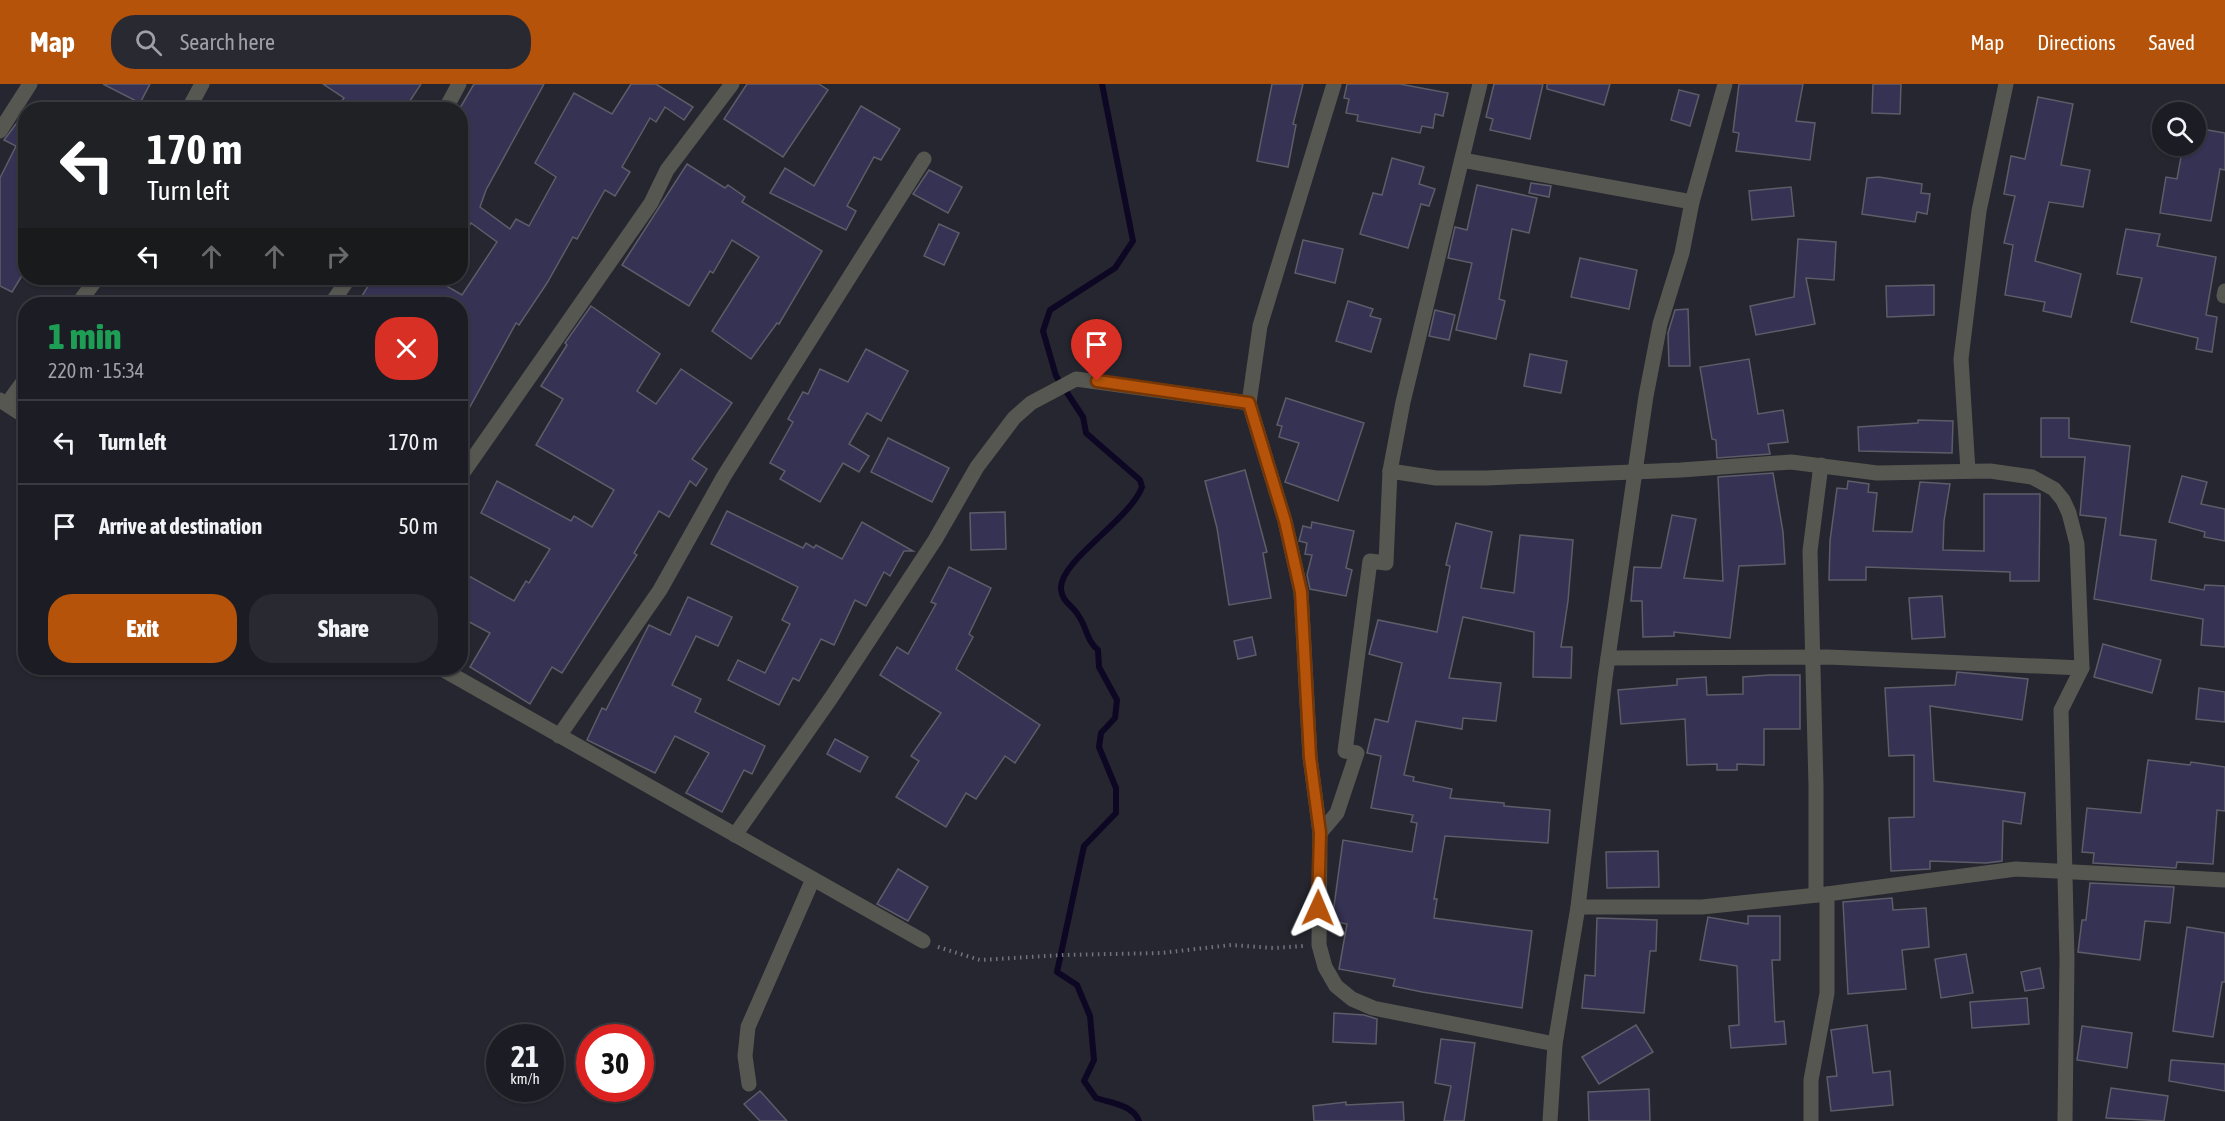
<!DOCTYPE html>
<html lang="en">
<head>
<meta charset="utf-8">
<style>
	:root { --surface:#1c1c24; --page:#292931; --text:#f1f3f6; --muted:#a0a1a6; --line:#3a3a41; --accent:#b45309 }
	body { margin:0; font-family:"Asap Condensed",sans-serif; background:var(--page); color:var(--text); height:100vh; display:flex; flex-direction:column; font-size:22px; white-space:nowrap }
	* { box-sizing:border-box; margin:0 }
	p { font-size:20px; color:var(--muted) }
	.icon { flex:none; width:33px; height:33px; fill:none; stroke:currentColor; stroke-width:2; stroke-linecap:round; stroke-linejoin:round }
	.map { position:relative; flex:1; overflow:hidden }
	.details { position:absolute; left:18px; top:213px; width:450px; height:378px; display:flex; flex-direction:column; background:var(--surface); border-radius:24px; box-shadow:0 2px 4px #0004,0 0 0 2px var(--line) }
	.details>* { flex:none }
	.banner { position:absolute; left:18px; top:18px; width:450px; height:183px; border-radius:24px; box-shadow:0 2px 4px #0004,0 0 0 2px var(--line); background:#202124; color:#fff; overflow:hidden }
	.fabs { position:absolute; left:2152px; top:18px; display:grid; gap:12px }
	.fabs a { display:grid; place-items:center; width:54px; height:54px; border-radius:50%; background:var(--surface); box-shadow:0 2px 4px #0004,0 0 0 2px var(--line); font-size:30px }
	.speed { position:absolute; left:486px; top:940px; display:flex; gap:12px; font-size:30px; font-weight:700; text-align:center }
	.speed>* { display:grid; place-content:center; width:78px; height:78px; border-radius:50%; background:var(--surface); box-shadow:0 2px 4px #0004,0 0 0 2px var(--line); line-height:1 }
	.speed small { font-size:15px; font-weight:400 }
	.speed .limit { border:9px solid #d22; background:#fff; color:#111 }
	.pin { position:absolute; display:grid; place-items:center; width:51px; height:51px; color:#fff; margin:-62px -26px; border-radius:50% 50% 50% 0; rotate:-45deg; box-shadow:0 0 6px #0007 }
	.pin .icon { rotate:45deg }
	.me { position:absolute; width:66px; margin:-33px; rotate:1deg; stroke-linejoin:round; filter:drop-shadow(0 0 4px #0008) }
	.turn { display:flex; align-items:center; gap:21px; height:126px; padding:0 30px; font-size:27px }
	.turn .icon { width:78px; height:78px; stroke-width:2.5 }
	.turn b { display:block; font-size:42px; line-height:51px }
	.lanes { display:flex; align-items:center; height:57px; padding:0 30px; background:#0003; justify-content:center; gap:30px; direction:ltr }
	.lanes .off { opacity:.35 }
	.round { display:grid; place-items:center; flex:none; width:63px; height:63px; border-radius:24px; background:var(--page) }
	.headline { display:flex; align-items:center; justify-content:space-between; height:102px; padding:0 30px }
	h1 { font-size:36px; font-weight:800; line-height:45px; color:#1e9e55 }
	.primary-button { display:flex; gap:12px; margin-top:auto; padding:12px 30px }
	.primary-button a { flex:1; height:69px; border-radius:24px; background:var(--accent); color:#fff; font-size:24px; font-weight:800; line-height:69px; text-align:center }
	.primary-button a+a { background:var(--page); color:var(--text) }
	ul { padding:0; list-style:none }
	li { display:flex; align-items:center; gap:18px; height:84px; padding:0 30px; border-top:2px solid var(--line) }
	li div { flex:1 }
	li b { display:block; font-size:22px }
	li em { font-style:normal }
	header { display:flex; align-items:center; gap:36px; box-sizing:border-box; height:84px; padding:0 30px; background:var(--accent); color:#fff }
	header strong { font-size:28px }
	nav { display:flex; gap:33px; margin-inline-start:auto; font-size:21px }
	.search { width:420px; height:54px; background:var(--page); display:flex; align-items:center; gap:15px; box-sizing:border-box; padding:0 21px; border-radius:24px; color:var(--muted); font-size:22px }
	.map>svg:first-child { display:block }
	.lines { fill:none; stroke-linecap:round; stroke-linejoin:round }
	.stream { stroke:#0d0724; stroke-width:6 }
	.building { fill:#363253; stroke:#5d5c68; stroke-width:1.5 }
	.path { stroke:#73737b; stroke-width:4; stroke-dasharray:1.5 4.5; stroke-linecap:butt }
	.minor { stroke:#575751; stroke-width:15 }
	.route-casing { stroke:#753606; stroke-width:15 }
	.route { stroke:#b45309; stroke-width:10 }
</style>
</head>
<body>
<header>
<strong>Map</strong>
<div class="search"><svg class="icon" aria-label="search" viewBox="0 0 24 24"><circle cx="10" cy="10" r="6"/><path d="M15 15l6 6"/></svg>Search here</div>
<nav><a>Map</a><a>Directions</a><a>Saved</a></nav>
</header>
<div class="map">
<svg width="2225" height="1037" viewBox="0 0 2225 1037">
	<rect width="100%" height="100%" fill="#262630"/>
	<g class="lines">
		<path class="stream" d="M1102 0 1133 157 1115 184 1050 226 1043 247 1056 292 1083 333 1086 349 1140 396 1142 403C1130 436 1059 477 1061 505 1062 518 1072 521 1078 531 1087 543 1086 556 1098 566L1099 583 1117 616 1115 634 1101 649 1099 663 1116 704V729L1084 762 1057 888 1077 901 1090 932 1094 976 1084 997 1096 1014C1111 1019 1133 1021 1139 1037"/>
	</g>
	<g class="building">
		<path d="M103 0H150L140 19Z"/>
		<path d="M323 0H421L404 26H350L340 19 344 14Z"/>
		<path d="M474 0H544L486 106 480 123 510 145 516 135 529 142 556 93 535 79 574 9 612 30 631 0H656L693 23 684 36 665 23 656 38 650 34 622 83 630 88 615 112 605 106 577 155 573 153 547 199 519 241 516 239 460 341V253L468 239 460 235V220H357L373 194H433L462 211 497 158 471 139 460 156V24Z"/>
		<path d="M747 0H819L828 6 783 73 724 35Z"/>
		<path d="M1272 0H1303L1293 40 1296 41 1288 83 1257 77Z"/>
		<path d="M1347 0H1400L1448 9 1443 32 1435 30 1433 44 1422 42 1420 49 1357 37 1358 31 1346 29 1349 15 1344 14Z"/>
		<path d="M1494 0H1543L1530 55 1490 46 1493 35 1486 33Z"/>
		<path d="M1547 0H1610L1604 21 1547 5Z"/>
		<path d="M1739 0H1803L1796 37 1815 39 1810 76 1736 67 1739 49 1733 48Z"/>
		<path d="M1873 0H1901L1900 30 1872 29Z"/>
		<path d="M1679 6 1699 11 1690 42 1671 36Z"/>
		<path d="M2038 13 2073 20 2061 81 2090 86 2083 123 2049 118 2035 177 2081 190 2071 233 2043 227 2045 218 2005 211 2013 161 2004 159 2015 112 2004 110 2011 72 2025 75Z"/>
		<path d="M861 22 900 45 881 76 874 73 847 122 856 127 846 146 770 109 785 84 814 102Z"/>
		<path d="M19 36 26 39V185L12 208 0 202V94L16 62 4 56Z"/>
		<path d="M2196 44 2225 49V86L2220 85 2211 137 2160 129 2166 93 2177 95 2183 62H2196Z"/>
		<path d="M1392 74 1424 83 1419 100 1435 105 1429 122 1421 120 1408 164 1360 150 1373 109 1382 111Z"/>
		<path d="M687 80 725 104 728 101 745 113 742 118 822 167 779 240 777 239 751 275 712 247 759 173 732 156 713 189 710 187 689 222 622 181Z"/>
		<path d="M929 86 962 103 948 129 913 110Z"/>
		<path d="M1879 93 1922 100 1921 109 1930 110 1927 130 1917 128 1915 138 1862 130 1867 94Z"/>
		<path d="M1531 99 1551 102 1549 113 1529 109Z"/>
		<path d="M1477 101 1537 114 1529 149 1512 145 1499 215 1505 217 1496 255 1456 246 1472 179 1448 174 1455 143 1467 146Z"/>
		<path d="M1791 103 1794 132 1752 136 1749 107Z"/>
		<path d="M939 140 959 149 944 181 924 172Z"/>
		<path d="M2126 145 2160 150 2157 162 2216 173 2206 231 2217 233 2212 268 2196 265 2198 254 2131 238 2142 194 2117 190Z"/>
		<path d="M1798 155 1836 158 1834 196 1806 194 1815 240 1756 251 1750 222 1794 213Z"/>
		<path d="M1303 156 1343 165 1335 199 1295 189Z"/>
		<path d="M1580 174 1637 186 1629 225 1571 213Z"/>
		<path d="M1934 201V231L1887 233 1886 202Z"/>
		<path d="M1348 217 1373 225 1370 232 1381 235 1371 268 1336 257Z"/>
		<path d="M591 222 660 270 637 307 656 320 681 285 732 319 692 375 707 385 696 402 690 397 669 433 659 427 634 469 637 471 562 589 552 583 530 620 470 583 490 549 460 533V487L514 517 526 497 529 499 550 465 481 429 497 397 571 437 574 432 592 443 614 406 536 361 563 315 541 302 567 261 565 259Z"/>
		<path d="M1688 225 1690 282H1669L1668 249 1675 226Z"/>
		<path d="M1435 226 1455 231 1449 256 1429 252Z"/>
		<path d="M866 265 908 287 881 337 867 329 849 360 869 372 859 388 843 379 820 418 780 395 785 387 770 379 793 338 788 335 803 308 808 310 820 285 848 298Z"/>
		<path d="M1530 270 1567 277 1561 309 1524 302Z"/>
		<path d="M1749 275 1758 330 1783 326 1788 358 1768 360 1770 370 1717 374 1716 356 1712 355 1700 283Z"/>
		<path d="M1286 314 1364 339 1338 417 1285 398 1299 359 1279 353 1282 342 1277 341Z"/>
		<path d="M2041 334H2069V354L2130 362 2120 451 2156 456 2151 496 2204 506 2205 501 2225 502V563L2201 561 2203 535 2094 515 2106 434 2080 431 2085 373H2041Z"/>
		<path d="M1918 336 1953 337 1952 369 1859 367 1858 343 1918 339Z"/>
		<path d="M888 354 949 384 932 418 871 388Z"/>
		<path d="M1245 386 1267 468 1263 469 1271 514 1229 521 1217 444 1205 397Z"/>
		<path d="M1773 389 1783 448 1785 480 1739 482 1730 554 1674 548V552L1643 553 1642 517H1631L1634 483 1661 484 1672 431 1696 435 1684 494 1723 497 1718 393Z"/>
		<path d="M2182 392 2207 398 2201 420 2225 425V457L2204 453 2205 448 2169 438Z"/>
		<path d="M1848 397 1869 400 1868 408 1877 409 1873 447 1912 448 1920 398 1950 400 1944 437 1943 466 1984 467V410H2040L2039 497H2010V488L1866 483V496H1829L1830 457 1837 404 1847 405Z"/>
		<path d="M727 427 803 464 806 459 814 464 816 461 842 475 862 438 913 467H904L890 492 884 488 866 522 855 516 834 561 821 555 799 597 793 594 779 621 728 596 738 576 765 589 790 540 782 536 798 503 711 460Z"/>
		<path d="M1005 428 1006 465 971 466 970 429Z"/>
		<path d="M1312 438 1354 447 1346 484 1352 486 1346 512 1310 505 1307 491 1312 471 1305 470 1307 459 1299 457 1303 442 1311 444Z"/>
		<path d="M1456 439 1492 448 1481 504 1514 509 1520 451 1573 456 1568 517 1561 563H1572L1571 594 1533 593 1534 548 1463 533 1449 594 1501 599 1496 637 1463 634 1462 645 1416 637 1404 691 1414 693 1413 697 1452 705 1450 714 1504 719V722L1550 726 1548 759 1445 752 1434 815H1437L1434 834 1532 847 1522 924 1422 908 1393 902 1395 895 1339 885 1347 840 1332 837 1343 756 1412 768 1417 739 1411 738 1413 731 1371 724 1381 672 1367 669 1375 635 1388 638 1402 579 1369 570 1378 536 1437 548 1450 482 1446 481Z"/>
		<path d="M949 483 991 504 969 550 973 553 956 585 1040 641 1015 679 1005 672 976 715 966 709 946 743 896 713 919 677 911 672 941 629 880 591 897 563 908 570 936 520 931 518Z"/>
		<path d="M1942 512 1945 553 1912 555 1909 514Z"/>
		<path d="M688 513 732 533 718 562 696 552 672 601 701 615 695 628 765 662 752 690 744 686 722 728 686 709 709 669 675 652 655 689 587 656 602 624 606 626 649 541 670 551Z"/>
		<path d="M1252 553 1256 571 1238 575 1234 557Z"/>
		<path d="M2103 560 2161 576 2152 609 2094 593Z"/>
		<path d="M1957 588 2028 595 2022 636 1930 622 1934 697 2025 709 2021 740 2003 737 2002 777 1986 779 1930 777V785L1891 787 1889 734 1914 733V671L1889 672 1885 604 1955 601Z"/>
		<path d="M1769 591H1800V645H1764V681L1737 680V686H1717V680L1687 681 1685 635 1621 640 1618 606 1677 601V595L1706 593 1707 611 1743 610V593Z"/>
		<path d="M2199 604 2225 608V638L2196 635Z"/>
		<path d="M835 655 868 673 860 688 827 670Z"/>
		<path d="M2148 676 2190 681 2191 678 2225 683V727L2217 726 2213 780 2177 778 2176 784 2093 779 2094 769 2082 768 2087 724 2141 729Z"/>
		<path d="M1658 767 1659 803 1607 804 1606 768Z"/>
		<path d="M898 785 928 803 908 837 877 820Z"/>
		<path d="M2090 799 2174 803 2170 839 2145 837 2140 876 2078 868 2082 836H2086Z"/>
		<path d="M1892 814 1893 826 1926 824 1929 863 1902 866 1906 905 1848 910 1843 818Z"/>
		<path d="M1748 832H1780V876H1772L1775 938 1784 937 1786 960 1731 964 1729 942 1739 941 1737 882 1700 876 1708 833 1748 840Z"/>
		<path d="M1597 834 1657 836 1656 867H1650L1644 929 1582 924 1585 891 1595 892Z"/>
		<path d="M2187 843 2225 849V898H2222L2213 953 2173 947Z"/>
		<path d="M1966 870 1973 909 1941 914 1935 875Z"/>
		<path d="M2040 884 2044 904 2025 907 2021 888Z"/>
		<path d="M2027 914 2029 940 1972 944 1970 918Z"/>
		<path d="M1334 929 1364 931 1377 935 1376 960 1333 958Z"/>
		<path d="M1636 941 1653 968 1599 1000 1582 973Z"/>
		<path d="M1867 941 1873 989 1890 987 1893 1021 1831 1027 1827 993 1837 992 1831 946Z"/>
		<path d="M2082 942 2132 949 2127 984 2077 976Z"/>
		<path d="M1441 955 1475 959 1464 1037H1444L1451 1002 1435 999Z"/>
		<path d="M2171 976 2225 980V1007L2169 997Z"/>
		<path d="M2111 1004 2168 1012 2164 1037 2106 1034Z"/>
		<path d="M1649 1005 1650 1037H1589L1588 1008Z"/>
		<path d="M760 1007 787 1037H760L744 1020Z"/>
		<path d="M1346 1018V1021L1403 1018 1404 1037H1314L1313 1022Z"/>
	</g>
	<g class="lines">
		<path class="path" d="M938 863 980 876 1062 871 1161 869 1231 861 1274 864 1303 862"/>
		<g class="minor">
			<path d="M1334 0 1260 242 1249 319 1285 437 1301 508 1310 673 1320 749 1319 861 1325 883 1336 902 1352 915 1373 924 1555 960"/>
			<path d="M188 26 202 0"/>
			<path d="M445 26 459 0"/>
			<path d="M0 47 30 0"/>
			<path d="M1462 76 1692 118"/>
			<path d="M2224 212 2225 207"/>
			<path d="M78 220 97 194"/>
			<path d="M331 220 349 194"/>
			<path d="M0 316 26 333"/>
			<path d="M7 320 26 294"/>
			<path d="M1390 387 1436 394H1486L1681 386 1791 378 1877 389 1990 387 2032 393 2054 405 2063 416 2069 429 2077 460 2082 584 2061 626 2067 875 2065 1037"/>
			<path d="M1968 387 1961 275 1979 127 2006 0"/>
			<path d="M460 393 651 119 667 86 732 0"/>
			<path d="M1608 574 1828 573 2082 584"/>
			<path d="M440 584 923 857"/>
			<path d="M559 652 660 506 724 392 924 75"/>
			<path d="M1320 749 1337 729 1357 669 1345 667 1370 477 1386 479 1390 387 1403 318 1480 0"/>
			<path d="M735 751 831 614 935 456 977 383 1014 334 1031 319 1076 295 1249 319"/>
			<path d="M1816 811V702L1810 467 1821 381"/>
			<path d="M1578 823H1702L1827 810 2016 785 2225 796"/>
			<path d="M749 1000 745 972 748 943 813 795"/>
			<path d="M1550 1037 1555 960 1578 823 1605 594 1646 312 1660 240 1682 169 1692 118 1725 0"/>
			<path d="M1811 1037V996L1827 909V810"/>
		</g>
	</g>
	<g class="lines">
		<g class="route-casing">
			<path id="route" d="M1097 297 1249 319 1285 437 1301 508 1310 673 1320 749 1318 824"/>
		</g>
		<use href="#route" class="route"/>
	</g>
</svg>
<div class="fabs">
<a><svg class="icon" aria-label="search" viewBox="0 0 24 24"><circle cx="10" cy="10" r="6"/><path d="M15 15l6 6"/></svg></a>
</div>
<div class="speed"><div>21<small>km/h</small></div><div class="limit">30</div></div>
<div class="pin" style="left:1097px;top:297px;background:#d93025"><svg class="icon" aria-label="arrive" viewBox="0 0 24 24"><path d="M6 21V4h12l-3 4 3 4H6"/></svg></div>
<svg class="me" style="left:1318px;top:824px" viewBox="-20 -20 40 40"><path d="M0-17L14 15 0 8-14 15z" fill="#b45309" stroke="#fff" stroke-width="4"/></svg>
<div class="banner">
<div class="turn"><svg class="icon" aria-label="left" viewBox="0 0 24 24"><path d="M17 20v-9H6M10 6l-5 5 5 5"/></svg><div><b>170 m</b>Turn left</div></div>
<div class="lanes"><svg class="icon" aria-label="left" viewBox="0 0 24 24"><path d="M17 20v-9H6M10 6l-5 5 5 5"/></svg><svg class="icon off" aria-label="ahead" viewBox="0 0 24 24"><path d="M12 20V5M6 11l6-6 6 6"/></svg><svg class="icon off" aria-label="ahead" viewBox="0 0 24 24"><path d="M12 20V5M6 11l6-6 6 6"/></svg><svg class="icon off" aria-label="right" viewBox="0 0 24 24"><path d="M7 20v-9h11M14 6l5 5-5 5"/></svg></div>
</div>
<section class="details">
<div class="headline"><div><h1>1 min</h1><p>220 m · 15:34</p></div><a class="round" style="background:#d93025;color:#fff"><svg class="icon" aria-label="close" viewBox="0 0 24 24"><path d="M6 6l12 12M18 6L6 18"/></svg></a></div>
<ul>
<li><svg class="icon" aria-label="left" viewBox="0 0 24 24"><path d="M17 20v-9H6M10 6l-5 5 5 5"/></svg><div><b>Turn left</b></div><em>170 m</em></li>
<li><svg class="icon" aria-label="arrive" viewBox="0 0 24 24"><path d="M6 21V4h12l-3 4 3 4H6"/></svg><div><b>Arrive at destination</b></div><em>50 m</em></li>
</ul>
<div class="primary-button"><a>Exit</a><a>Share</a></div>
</section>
</div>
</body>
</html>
